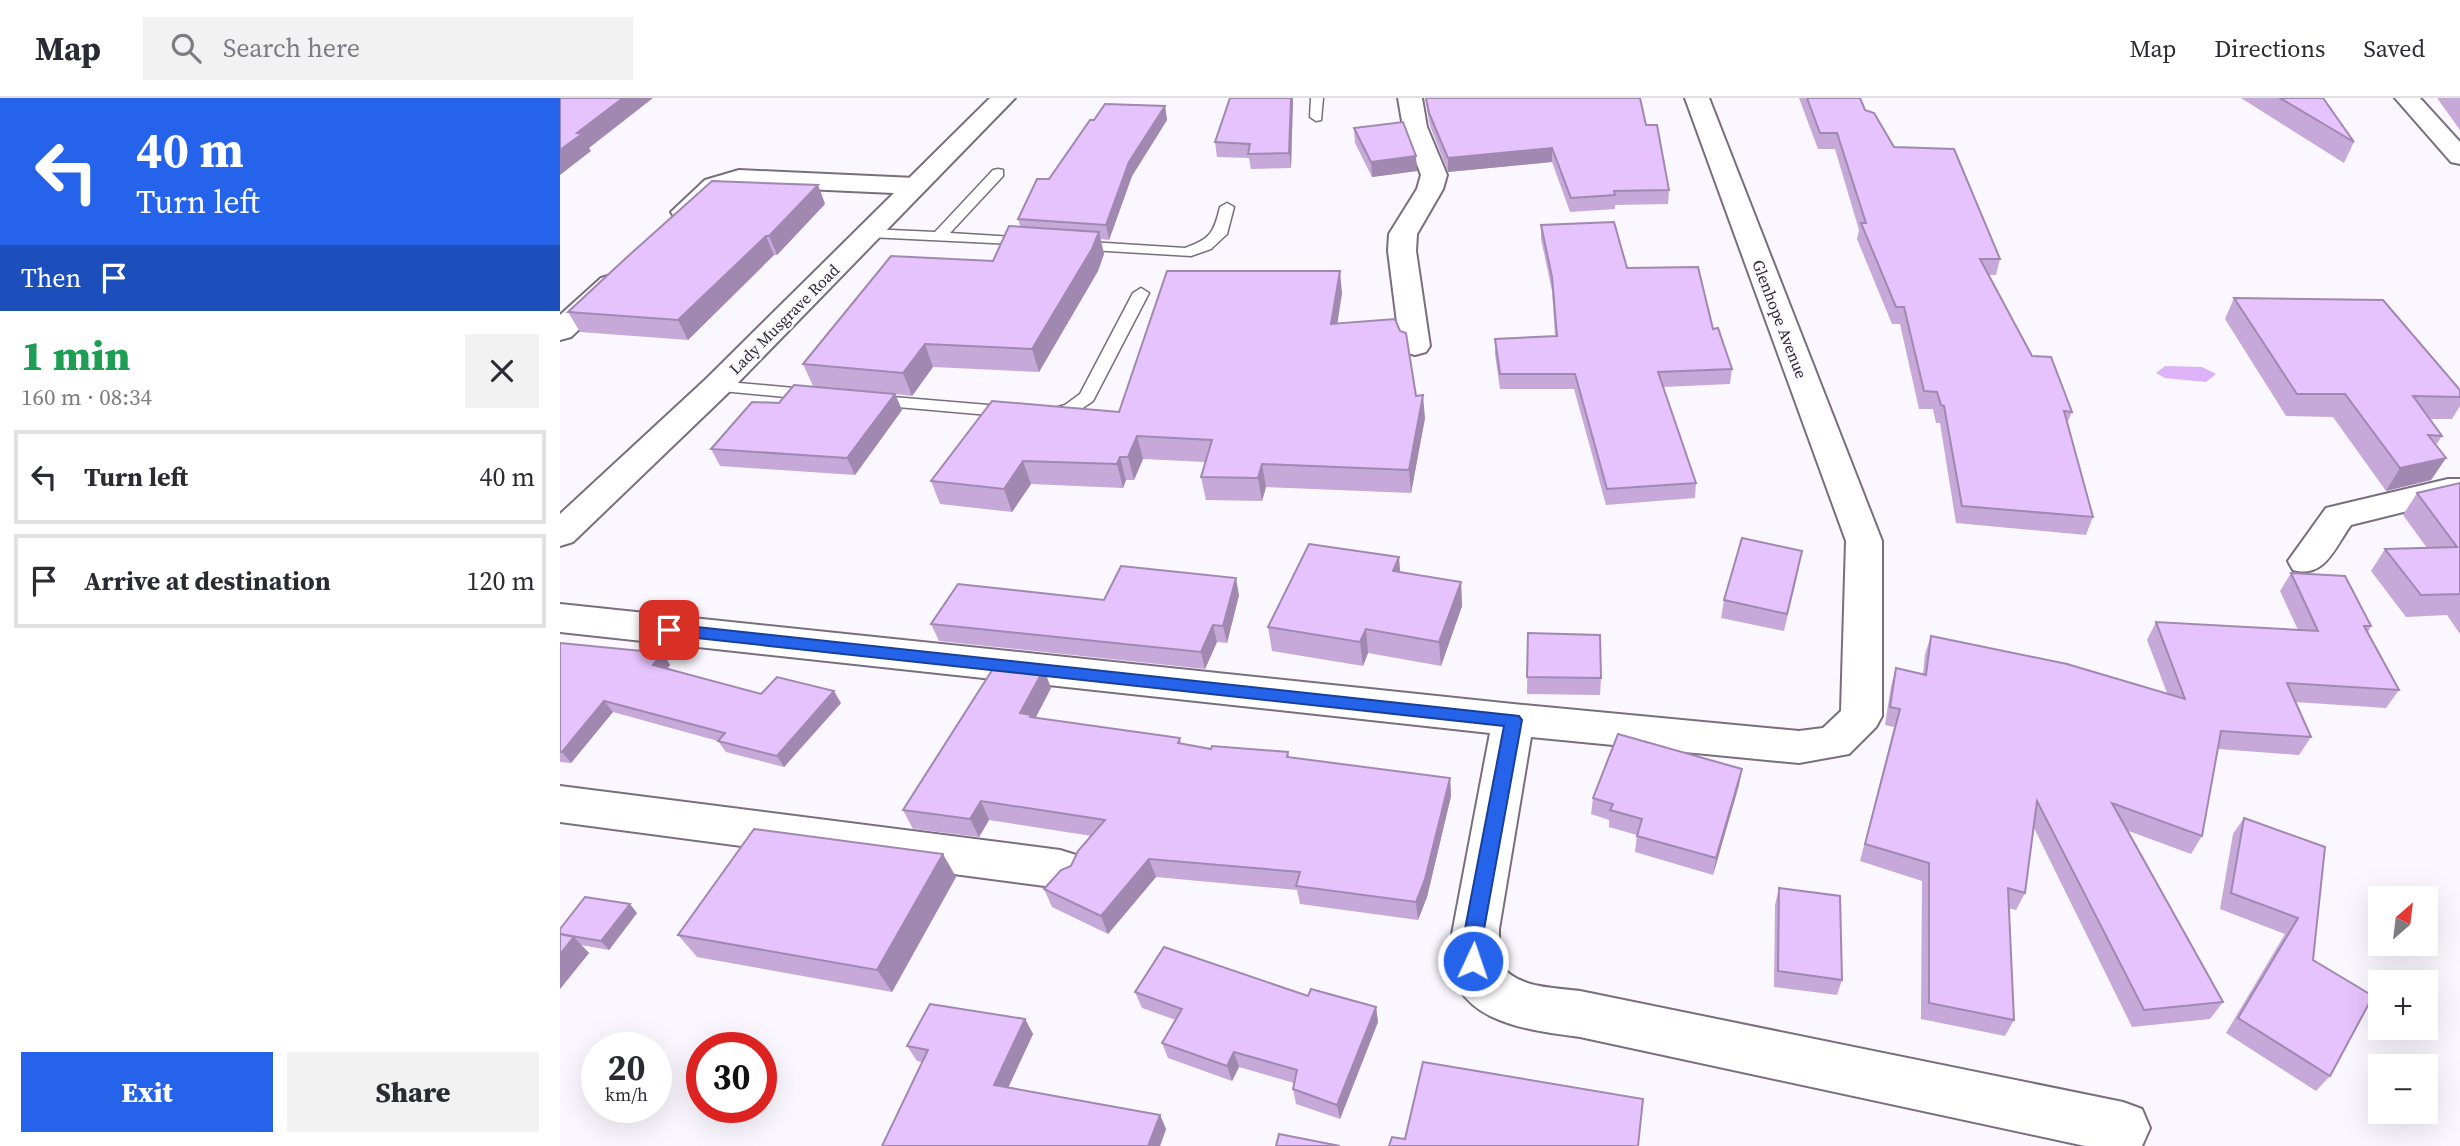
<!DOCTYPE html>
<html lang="en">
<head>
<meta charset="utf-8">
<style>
	:root { --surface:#fff; --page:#f2f2f3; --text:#2b2b33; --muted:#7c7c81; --line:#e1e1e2; --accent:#2563eb }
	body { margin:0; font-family:"Source Serif 4",serif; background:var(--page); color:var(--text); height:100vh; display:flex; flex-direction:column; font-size:26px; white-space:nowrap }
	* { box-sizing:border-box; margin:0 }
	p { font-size:23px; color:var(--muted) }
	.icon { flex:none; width:38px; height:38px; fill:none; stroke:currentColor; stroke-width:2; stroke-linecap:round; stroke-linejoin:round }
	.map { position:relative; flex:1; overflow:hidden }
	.side { display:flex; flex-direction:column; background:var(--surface); width:560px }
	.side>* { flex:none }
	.hud { background:#2563eb; color:#fff; overflow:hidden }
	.needle { width:46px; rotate:28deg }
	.buttons { position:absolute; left:1808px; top:788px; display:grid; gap:14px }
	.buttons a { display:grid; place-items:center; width:70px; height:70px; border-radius:0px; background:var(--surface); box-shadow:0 7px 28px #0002; font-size:35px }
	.speed { position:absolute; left:21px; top:934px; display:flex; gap:14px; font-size:35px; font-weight:700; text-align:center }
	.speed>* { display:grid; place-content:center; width:91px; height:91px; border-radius:50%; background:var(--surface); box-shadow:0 7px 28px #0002; line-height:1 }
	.speed small { font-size:18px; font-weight:400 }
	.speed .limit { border:10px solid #d22; background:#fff; color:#111 }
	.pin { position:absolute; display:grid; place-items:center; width:60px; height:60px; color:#fff; margin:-30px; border-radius:14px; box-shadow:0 4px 10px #0006 }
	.me { position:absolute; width:77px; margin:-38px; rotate:3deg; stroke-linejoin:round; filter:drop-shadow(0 0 5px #0008) }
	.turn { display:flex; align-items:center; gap:24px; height:147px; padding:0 21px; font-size:32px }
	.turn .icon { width:91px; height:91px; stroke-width:2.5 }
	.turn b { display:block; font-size:49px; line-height:60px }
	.then { display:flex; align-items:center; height:66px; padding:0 21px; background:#0003; gap:14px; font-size:26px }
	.round { display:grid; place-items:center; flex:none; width:74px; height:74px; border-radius:0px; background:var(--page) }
	.headline { display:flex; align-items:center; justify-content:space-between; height:119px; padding:0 21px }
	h1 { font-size:42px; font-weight:800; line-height:52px; color:#1e9e55 }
	.cta { display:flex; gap:14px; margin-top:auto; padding:14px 21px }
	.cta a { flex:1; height:80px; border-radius:0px; background:var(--accent); color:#fff; font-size:28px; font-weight:800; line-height:80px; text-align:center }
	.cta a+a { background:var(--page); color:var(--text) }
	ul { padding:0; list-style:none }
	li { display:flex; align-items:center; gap:21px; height:94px; margin:0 14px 10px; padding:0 7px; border:4px solid var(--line); border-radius:0px }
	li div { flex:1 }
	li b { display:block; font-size:26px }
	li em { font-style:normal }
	header { display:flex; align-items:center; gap:42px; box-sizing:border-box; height:98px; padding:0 35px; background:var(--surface); border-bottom:2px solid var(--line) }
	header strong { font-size:33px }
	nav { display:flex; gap:38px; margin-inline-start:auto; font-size:24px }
	.search { width:490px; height:63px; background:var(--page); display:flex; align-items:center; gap:18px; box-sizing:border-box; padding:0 24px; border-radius:0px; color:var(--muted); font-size:26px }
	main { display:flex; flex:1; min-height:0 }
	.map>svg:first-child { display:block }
	.water { fill:#ddb2f8 }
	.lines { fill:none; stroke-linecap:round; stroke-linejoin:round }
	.service-casing { stroke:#786e7e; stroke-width:3 }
	.minor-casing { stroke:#786e7e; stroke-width:4 }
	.secondary-casing { stroke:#786e7e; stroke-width:4 }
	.service { fill:#fff; fill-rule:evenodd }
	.minor { fill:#fff; fill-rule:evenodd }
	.secondary { fill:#fff; fill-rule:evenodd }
	.wall { fill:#c6a8d9 }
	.shaded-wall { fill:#a188b0 }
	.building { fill:#e6c3fc; stroke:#a188b0; stroke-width:2 }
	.route { fill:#2563eb; stroke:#184099; stroke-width:2 }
	.labels { text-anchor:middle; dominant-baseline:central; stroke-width:5; stroke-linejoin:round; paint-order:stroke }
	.far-street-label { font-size:16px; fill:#2e2a30; stroke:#fbf7fe }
</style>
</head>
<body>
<header>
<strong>Map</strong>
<div class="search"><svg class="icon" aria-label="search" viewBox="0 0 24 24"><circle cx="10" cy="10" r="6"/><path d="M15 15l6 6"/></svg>Search here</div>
<nav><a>Map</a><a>Directions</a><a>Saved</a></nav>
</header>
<main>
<section class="side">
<div class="hud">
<div class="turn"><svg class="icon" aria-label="left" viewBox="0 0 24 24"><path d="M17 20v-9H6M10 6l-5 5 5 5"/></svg><div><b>40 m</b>Turn left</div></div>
<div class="then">Then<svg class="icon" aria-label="arrive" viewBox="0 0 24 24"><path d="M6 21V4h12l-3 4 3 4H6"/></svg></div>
</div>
<div class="headline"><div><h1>1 min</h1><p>160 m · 08:34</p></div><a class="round"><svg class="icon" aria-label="close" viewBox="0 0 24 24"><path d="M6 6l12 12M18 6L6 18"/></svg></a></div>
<ul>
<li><svg class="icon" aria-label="left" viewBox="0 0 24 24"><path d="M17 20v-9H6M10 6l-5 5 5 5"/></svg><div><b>Turn left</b></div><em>40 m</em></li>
<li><svg class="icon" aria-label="arrive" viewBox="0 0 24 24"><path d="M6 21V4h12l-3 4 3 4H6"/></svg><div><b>Arrive at destination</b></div><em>120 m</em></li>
</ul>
<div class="cta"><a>Exit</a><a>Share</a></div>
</section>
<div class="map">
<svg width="1900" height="1048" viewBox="0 0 1900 1048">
	<rect width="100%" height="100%" fill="#fbf7fe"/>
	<path class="water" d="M1605 268 1642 269 1656 276 1646 284 1605 280 1596 275Z"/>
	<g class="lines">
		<g class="service-casing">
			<g id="service">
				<path d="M751 0H763L761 22 756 23 750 19Z"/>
				<path d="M438 71 443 72V78L390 135 471 140 478 144 476 147 309 139 302 135 309 131 375 134 433 72Z"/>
				<path d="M667 105 674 109 667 136 651 151 631 158 514 151 507 147 514 143 625 150C650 141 654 135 660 109Z"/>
				<path d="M581 190 589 195 533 303C519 313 499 326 481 322L478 318 481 314 505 307 520 296 573 195Z"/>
				<path d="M157 283 256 292 265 297 256 302 151 292 148 288Z"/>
				<path d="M309 297 452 309 461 314 452 319 303 306 300 302 303 298Z"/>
			</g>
		</g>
		<g class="minor-casing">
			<g id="minor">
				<path d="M838 0H862L867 29 887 77 883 91 857 136 856 153 870 248 866 254 855 257 844 254 840 248 828 153 829 136 857 91 861 77 843 29Z"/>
				<path d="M1125 0H1149L1322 443V618L1316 629 1289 656 1239 665 971 639 939 831V866C960 891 990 889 1020 893L1563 1004 1582 1011 1590 1030 1582 1048H1525L1020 939C966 932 889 924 889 852L930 635 0 534V506L953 606 1239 633 1263 630 1281 613 1286 443Z"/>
				<path d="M1835 0H1860L1900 44V66L1891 64Z"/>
				<path d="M179 72 355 80 364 83 368 88 364 93 355 96 180 88C175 89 167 90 163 93 145 103 139 126 115 120L111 114 145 82Z"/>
				<path d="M51 177 61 180 65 186 61 192 11 239 0 242V217L41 180Z"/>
				<path d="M1888 381H1900V403H1888L1791 427C1775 449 1765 481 1733 472L1728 463 1766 410Z"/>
				<path d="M0 688 500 752 516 757 523 771 516 785 500 790 0 724Z"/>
			</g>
		</g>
		<g class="secondary-casing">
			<path id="secondary" d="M430 0H455L168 295 13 444 0 448V416L146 281Z"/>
		</g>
		<use href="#service" class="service"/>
		<use href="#minor" class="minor"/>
		<use href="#secondary" class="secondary"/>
	</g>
	<g class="wall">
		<path d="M733 0 731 70 691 71 689 60 657 59 655 44Z"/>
		<path d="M865 0H1080L1086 27 1109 92 1108 106 1055 107V111L1010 114 992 64 888 74 870 28Z"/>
		<path d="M1239 0H1300L1305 12 1334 49 1440 161 1436 177H1429L1472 258 1512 314 1507 325 1533 419 1526 437 1396 425 1380 325H1376L1373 311H1359L1340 226H1332L1297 141 1299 132 1275 51H1258Z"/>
		<path d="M1681 0H1763L1794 44 1784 65Z"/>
		<path d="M1877 0H1900V32Z"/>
		<path d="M605 8 607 22 572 78 549 142 540 141 544 156 538 173 479 274 373 269 352 298 335 296 342 312 295 377 160 368 151 351 253 288 243 266 433 163 460 128 458 121 534 22Z"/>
		<path d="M794 30 857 73 812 79 795 45Z"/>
		<path d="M258 87 265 106 217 157H214L128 242 20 234 8 214Z"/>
		<path d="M981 127 1067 170 1153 231 1172 271 1170 286 1103 289 1136 385 1135 400 1046 407 1014 291H940L935 256V241L995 238 992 193 981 141Z"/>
		<path d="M782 195 777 225 840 233 856 298 865 320 851 395 706 389 702 403 646 402 641 379 645 364 583 361 574 382H566L563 390 471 386 452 414 380 406 371 383 559 314Z"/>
		<path d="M1674 200 1900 292V308L1892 321H1870L1882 338 1876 347 1886 360 1871 382 1826 393 1773 319 1726 318 1665 221Z"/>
		<path d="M1900 385V536L1887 517 1846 519 1811 473 1825 451 1867 450 1843 417 1857 395Z"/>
		<path d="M1239 470 1224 533 1161 520 1164 502Z"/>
		<path d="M841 475 901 484 902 508 881 568 808 555 803 568 712 553 708 529Z"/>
		<path d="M1731 475 1811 528 1808 534 1839 592 1826 610 1735 604 1751 639 1739 657 1658 651 1642 738 1631 756 1566 732 1663 904 1650 921 1572 929 1474 730 1465 795 1456 812 1448 810 1454 922 1445 938 1361 921 1362 783 1300 763 1334 629 1325 627 1331 588 1336 570 1363 576 1365 556 1371 538 1607 595 1587 542 1596 524 1738 532 1720 493Z"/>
		<path d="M679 497 667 545 657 544 645 571 379 543 371 526 544 502Z"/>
		<path d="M968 535 1041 580 1040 597 967 596Z"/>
		<path d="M0 545 103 555 110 567 107 571 201 596 281 605 224 669 166 654 158 643 53 614 11 665 0 664Z"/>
		<path d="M491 590 475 620 620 640 621 646 651 651 728 654 729 659 890 680 891 698 867 799 858 822 740 806 737 792 596 779 548 836 492 809 484 791 511 768 532 738 429 722 419 739 353 731 343 712Z"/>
		<path d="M1179 687 1153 777 1075 754 1077 737 1049 729V722L1031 716 1033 700Z"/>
		<path d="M1684 720 1765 749 1753 862 1770 978 1756 993 1666 935 1725 836 1660 811 1673 736Z"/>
		<path d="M396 779 332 894 137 859 118 837Z"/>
		<path d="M1219 790 1282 882 1277 897 1214 889 1215 807Z"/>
		<path d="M77 815 49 852 21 847 29 855 0 891V831Z"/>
		<path d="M575 894 748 898 816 909 818 924 780 1021 736 1006 733 991 734 985 679 969 672 983 608 960 602 945 616 922 582 910Z"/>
		<path d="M465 921 473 936 448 989 600 1017 606 1031 600 1048H322L362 964 357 963 347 948Z"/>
	</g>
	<g class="shaded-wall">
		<path d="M63 0H93L29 50 31 53 0 77V52L17 35Z"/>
		<path d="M731 0H733L731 70 729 55Z"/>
		<path d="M605 8 607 22 572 78 549 142 546 127 569 64Z"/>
		<path d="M992 50V64L888 74V60Z"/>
		<path d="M856 58 857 73 812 79 811 64Z"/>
		<path d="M258 87 265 106 217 157 209 138Z"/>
		<path d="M539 134 544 156 538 173 479 274 472 251Z"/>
		<path d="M206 138 214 157 128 242 118 222Z"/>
		<path d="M780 173 782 195 774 248 771 226Z"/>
		<path d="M365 246 373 269 352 298 343 275Z"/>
		<path d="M335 296 342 312 295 377 287 360Z"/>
		<path d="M863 297 865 320 851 395 849 372Z"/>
		<path d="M577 338 583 361 574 382 568 359Z"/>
		<path d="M560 359 566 382 563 390 557 366Z"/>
		<path d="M1886 360 1871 382 1826 393 1840 370Z"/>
		<path d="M463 363 471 386 452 414 444 391Z"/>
		<path d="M702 366 706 389 702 403 698 380Z"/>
		<path d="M839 459 841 483 833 473Z"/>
		<path d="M676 480 679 497 667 545 663 528Z"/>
		<path d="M901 484 902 508 881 568 879 544Z"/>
		<path d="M653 527 657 544 645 571 641 554Z"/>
		<path d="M806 531 808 555 803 568 800 544Z"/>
		<path d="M103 555 110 567 101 579 93 567Z"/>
		<path d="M484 571 491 590 474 623 460 615Z"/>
		<path d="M274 593 281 605 224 669 217 658Z"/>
		<path d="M44 603 53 614 11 665 2 654Z"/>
		<path d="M1182 671 1179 687 1153 777 1156 760Z"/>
		<path d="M890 680 891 698 867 799 858 822 856 804Z"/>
		<path d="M421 703 429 722 419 739 410 721Z"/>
		<path d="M383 756 396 779 332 894 317 872Z"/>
		<path d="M589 761 596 779 548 836 541 818Z"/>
		<path d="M70 806 77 815 49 852 41 843Z"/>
		<path d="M14 839 29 855 0 891V856Z"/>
		<path d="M816 909 818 924 780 1021 777 1007Z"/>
		<path d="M465 921 473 936 443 1001 434 987Z"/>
		<path d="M674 954 679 969 672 983 667 968Z"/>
		<path d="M600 1017 606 1031 600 1048H588Z"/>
	</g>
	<g class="building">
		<path d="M0 0H63L17 35 22 36 0 52Z"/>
		<path d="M670 0H731L729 55 688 56 690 46 655 44Z"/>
		<path d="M866 0H1080L1086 27H1097L1109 92 1054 93 1055 97 1011 100 992 50 888 60 869 15Z"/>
		<path d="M1247 0H1300L1305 12 1314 15 1334 49 1394 51 1440 161H1420L1472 258 1491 259 1512 314 1504 313 1533 419 1402 408 1384 308 1381 307 1377 294 1364 293 1344 209H1336L1301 125H1306L1277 35H1260Z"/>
		<path d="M1720 0H1763L1794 44Z"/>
		<path d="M545 6 605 8 569 64 546 127 458 121 477 81H489L530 22H534Z"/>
		<path d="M843 24 856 58 811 64 794 30Z"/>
		<path d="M152 83 258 87 209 138H206L118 222 8 214 66 160Z"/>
		<path d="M1054 124 1067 170 1138 169 1153 231 1158 230 1172 271 1098 274 1136 385 1047 391 1015 276H940L935 241 997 238 992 179 981 127Z"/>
		<path d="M449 128 539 134 532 151 472 251 365 246 343 275 243 266 331 158 433 163Z"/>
		<path d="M607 173H780L771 226 835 221 840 233 846 235 856 298 863 297 849 372 702 366 698 380 641 379 652 342 577 338 568 359H560L557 366 463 363 444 391 371 383 432 303 559 314Z"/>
		<path d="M1674 200 1823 202 1900 292V299L1853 298 1882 338 1868 337 1886 360 1840 370 1785 296H1737Z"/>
		<path d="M234 287 335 296 287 360 151 351 192 304 219 305Z"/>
		<path d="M1900 385V496L1861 497 1825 451 1897 449 1857 395Z"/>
		<path d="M1182 440 1242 453 1227 516 1164 502Z"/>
		<path d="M749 446 839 459 833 473 901 484 879 544 806 531 800 544 708 529Z"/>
		<path d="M561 468 676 480 663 528 653 527 641 554 371 526 398 486 544 502Z"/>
		<path d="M1731 475 1785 478 1811 528H1804L1839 592 1727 585 1751 639 1661 633 1642 738 1552 705 1663 904 1584 912 1477 703 1465 795 1448 790 1454 922 1369 905V765L1305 746 1340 611 1330 609 1336 570 1366 577 1371 538 1507 566 1625 601 1596 524 1758 533Z"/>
		<path d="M968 535 1040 537 1041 580 967 579Z"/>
		<path d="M0 545 103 555 93 567 201 596 217 579 274 593 217 658 158 643 165 635 44 603 2 654H0Z"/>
		<path d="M436 566 484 571 460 615 471 617 470 619 620 640 618 645 651 651 652 648 728 654 727 659 890 680 865 781 856 804 736 788 740 774 589 761 541 818 484 791 501 772 511 768 518 753 545 722 421 703 410 721 343 712Z"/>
		<path d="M1058 636 1182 671 1156 760 1077 738 1082 721 1050 712 1053 706 1033 700Z"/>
		<path d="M1684 720 1765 749 1753 862 1813 898 1770 978 1678 920 1738 820 1671 795Z"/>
		<path d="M194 731 383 756 317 872 118 837Z"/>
		<path d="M1219 790 1280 798 1282 882 1218 873Z"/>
		<path d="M25 799 70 806 41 843 0 836V831Z"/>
		<path d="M0 836 14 839 0 856Z"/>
		<path d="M604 849 748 898 751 891 816 909 777 1007 733 991 737 972 674 954 667 968 602 945 622 911 575 894Z"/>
		<path d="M370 906 465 921 434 987 600 1017 588 1048H322L368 952 347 948Z"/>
		<path d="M863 964 1083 1001 1078 1048H829L832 1039 845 1041Z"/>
		<path d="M719 1036 780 1048H716Z"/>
	</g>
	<path class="route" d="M109 526 959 618 962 622 924 831 923 863 920 869 913 871 906 869 903 863 905 831 944 628 109 537 101 532Z"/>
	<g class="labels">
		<g class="far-street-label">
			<text transform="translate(224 221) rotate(-45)">Lady Musgrave Road</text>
			<text transform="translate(1220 221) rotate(69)">Glenhope Avenue</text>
		</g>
	</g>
</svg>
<div class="buttons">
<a><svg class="needle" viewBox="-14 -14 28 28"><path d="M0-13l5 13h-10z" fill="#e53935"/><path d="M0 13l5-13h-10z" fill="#7c7c81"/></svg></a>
<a>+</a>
<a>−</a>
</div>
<div class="speed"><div>20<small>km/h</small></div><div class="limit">30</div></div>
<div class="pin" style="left:109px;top:532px;background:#d93025"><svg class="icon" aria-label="arrive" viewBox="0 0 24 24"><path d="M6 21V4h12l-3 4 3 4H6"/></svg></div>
<svg class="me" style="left:913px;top:863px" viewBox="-20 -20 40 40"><circle r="17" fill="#2563eb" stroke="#fff" stroke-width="3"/><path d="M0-11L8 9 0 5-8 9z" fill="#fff"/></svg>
</div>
</main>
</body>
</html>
